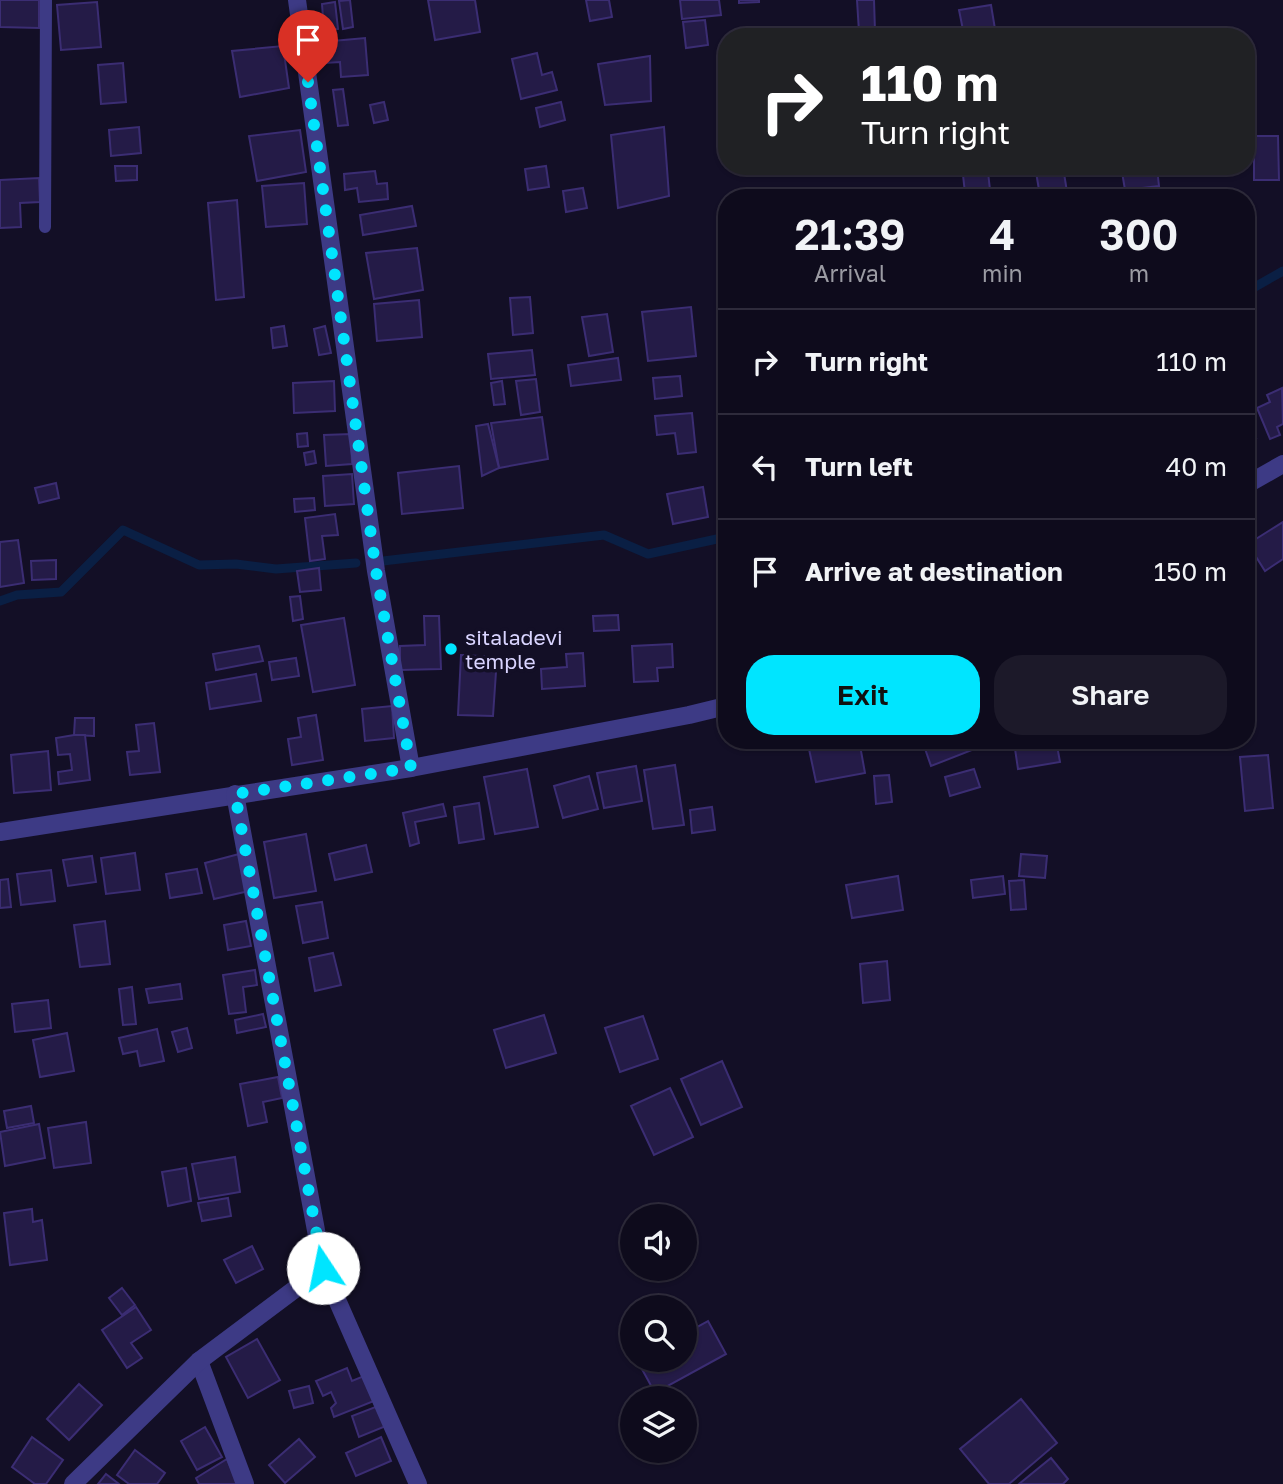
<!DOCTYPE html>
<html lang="en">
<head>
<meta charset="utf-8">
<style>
	:root { --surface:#0e0b1c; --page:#1c1929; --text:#f1f3f6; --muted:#9b9ba3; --line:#2e2b3b; --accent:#00e5ff }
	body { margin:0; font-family:"Golos Text",sans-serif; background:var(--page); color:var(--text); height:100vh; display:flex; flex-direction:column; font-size:26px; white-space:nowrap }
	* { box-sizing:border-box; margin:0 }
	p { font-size:23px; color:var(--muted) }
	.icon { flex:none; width:38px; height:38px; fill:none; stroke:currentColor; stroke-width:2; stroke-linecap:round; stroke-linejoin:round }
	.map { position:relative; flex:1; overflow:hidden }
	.drawer { position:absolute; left:718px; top:189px; width:537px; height:560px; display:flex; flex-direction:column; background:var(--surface); border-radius:28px; box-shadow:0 2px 5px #0004,0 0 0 2px var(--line) }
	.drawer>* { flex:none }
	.guide { position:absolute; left:718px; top:28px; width:537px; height:147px; border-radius:28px; box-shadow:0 2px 5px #0004,0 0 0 2px var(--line); background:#202124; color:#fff; overflow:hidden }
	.controls { position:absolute; left:620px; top:1204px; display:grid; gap:14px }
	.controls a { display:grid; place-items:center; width:77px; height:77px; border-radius:50%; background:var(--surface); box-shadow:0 2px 5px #0004,0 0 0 2px var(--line); font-size:35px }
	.pin { position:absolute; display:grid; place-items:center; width:60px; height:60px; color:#fff; margin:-72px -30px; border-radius:50% 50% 50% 0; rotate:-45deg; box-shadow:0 0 7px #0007 }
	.pin .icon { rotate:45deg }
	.me { position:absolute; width:77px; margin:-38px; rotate:349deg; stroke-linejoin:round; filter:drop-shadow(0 0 5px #0008) }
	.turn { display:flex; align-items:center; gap:24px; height:147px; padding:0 28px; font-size:32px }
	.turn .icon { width:91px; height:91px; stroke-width:2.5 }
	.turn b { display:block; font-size:49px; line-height:60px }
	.eta { display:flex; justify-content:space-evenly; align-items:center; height:119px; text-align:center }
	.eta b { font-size:42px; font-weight:600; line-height:49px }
	.button { display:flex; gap:14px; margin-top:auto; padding:14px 28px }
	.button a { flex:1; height:80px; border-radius:28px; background:var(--accent); color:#111; font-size:28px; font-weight:600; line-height:80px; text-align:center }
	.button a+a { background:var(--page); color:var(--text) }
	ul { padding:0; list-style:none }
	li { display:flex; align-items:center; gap:21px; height:105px; padding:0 28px; border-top:2px solid var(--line) }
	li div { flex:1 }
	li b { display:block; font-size:26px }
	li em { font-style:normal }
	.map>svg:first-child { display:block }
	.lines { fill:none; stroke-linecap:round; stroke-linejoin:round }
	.stream { stroke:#0a1f44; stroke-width:9 }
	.building { fill:#241b47; stroke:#3b2d73; stroke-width:2 }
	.lane { stroke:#3d3a85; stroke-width:12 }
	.street { stroke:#3d3a85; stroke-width:18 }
	.route { stroke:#00e5ff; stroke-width:12; stroke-dasharray:0 21.6 }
	.poi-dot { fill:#00e5ff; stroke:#130f26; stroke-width:2.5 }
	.labels { text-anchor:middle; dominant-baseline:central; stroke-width:7; stroke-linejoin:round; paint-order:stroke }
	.poi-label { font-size:21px; fill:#d9d4ff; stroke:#130f26; text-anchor:start }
</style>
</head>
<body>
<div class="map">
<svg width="1283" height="1484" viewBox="0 0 1283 1484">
	<rect width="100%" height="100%" fill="#130f26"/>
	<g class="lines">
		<g class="stream">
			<path d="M1246 292 1283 271"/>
			<path d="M383 561 604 535 648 554 726 537"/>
			<path d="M0 601 17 595 61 592 123 530 199 565 236 564 276 569 356 563"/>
		</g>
	</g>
	<g class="building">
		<path d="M0 0H39V28L0 27Z"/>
		<path d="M350 0 353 27 343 29 339 1Z"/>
		<path d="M428 0H475L480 32 435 40Z"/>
		<path d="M586 0H609L612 17 590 21Z"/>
		<path d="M680 0H719L721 15 682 19Z"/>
		<path d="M739 0H759V2L739 3Z"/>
		<path d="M857 0H874L875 31 859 32Z"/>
		<path d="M97 2 101 47 61 50 57 5Z"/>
		<path d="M335 2 338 29 324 31 322 4Z"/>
		<path d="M991 5 995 29 964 35 959 10Z"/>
		<path d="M705 20 708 45 686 48 683 22Z"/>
		<path d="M365 38 368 75 341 77 340 62 325 63 322 42Z"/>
		<path d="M283 46 289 88 240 97 232 51Z"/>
		<path d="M537 53 542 75 552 72 557 90 521 99 512 59Z"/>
		<path d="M650 56 651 101 605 105 598 64Z"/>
		<path d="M123 63 126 102 101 104 98 65Z"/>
		<path d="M343 89 348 125 338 126 333 90Z"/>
		<path d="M384 102 388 120 374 123 370 105Z"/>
		<path d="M561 102 565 120 540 127 536 108Z"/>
		<path d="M139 127 141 153 111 156 109 130Z"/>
		<path d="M664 127 669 196 618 208 611 135Z"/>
		<path d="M300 130 306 172 257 181 249 136Z"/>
		<path d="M1254 136H1278L1279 180H1254Z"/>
		<path d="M115 166H137V180L116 181Z"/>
		<path d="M546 166 549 187 528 190 525 169Z"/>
		<path d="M763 166H789L764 170Z"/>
		<path d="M1121 166H1157V168L1122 172Z"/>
		<path d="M1063 167 1068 198H1025L1024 192 1039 190 1036 172Z"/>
		<path d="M1157 168 1159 186 1125 190 1122 172Z"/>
		<path d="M375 171 377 184 387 183 388 199 359 202 357 188 345 190 344 174Z"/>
		<path d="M988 172 990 190 965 193 963 175Z"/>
		<path d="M39 178 40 202 20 203 21 227 0 228V180Z"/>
		<path d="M304 183 307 224 266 227 262 186Z"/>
		<path d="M583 188 587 208 566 212 563 191Z"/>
		<path d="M833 193 834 198H805V197Z"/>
		<path d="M798 195V198H774V197Z"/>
		<path d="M237 200 244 297 216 300 208 203Z"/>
		<path d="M412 206 416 226 363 235 360 215Z"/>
		<path d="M417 248 423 290 374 299 366 253Z"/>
		<path d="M530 297 533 333 513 335 510 298Z"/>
		<path d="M419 300 422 337 377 341 374 304Z"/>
		<path d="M691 307 696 356 648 361 642 312Z"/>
		<path d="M607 314 613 352 589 356 582 317Z"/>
		<path d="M284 326 287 346 273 348 271 328Z"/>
		<path d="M325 326 331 353 319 355 314 329Z"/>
		<path d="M532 350 535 375 491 379 488 354Z"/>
		<path d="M618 358 621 380 571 386 568 365Z"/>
		<path d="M680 376 682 396 655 399 653 378Z"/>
		<path d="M536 379 540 412 521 415 516 381Z"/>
		<path d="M334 381 335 411 294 413 293 383Z"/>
		<path d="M502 381 505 404 494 405 491 383Z"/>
		<path d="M1282 388 1283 424 1277 427 1280 435 1270 439 1257 408 1270 402 1267 395Z"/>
		<path d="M692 413 696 452 678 454 675 433 657 435 655 416Z"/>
		<path d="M542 417 548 459 499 468 491 423Z"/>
		<path d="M1246 420 1256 438 1247 442 1246 440Z"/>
		<path d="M488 424 499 468 482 476 476 426Z"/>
		<path d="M307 433 308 446 298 447 297 434Z"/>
		<path d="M351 434 352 464 326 466 324 435Z"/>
		<path d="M314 451 316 463 306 465 304 453Z"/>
		<path d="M459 466 463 508 402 514 398 473Z"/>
		<path d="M352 474 354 504 325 506 323 476Z"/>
		<path d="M56 483 59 498 39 503 35 488Z"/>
		<path d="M703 487 708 517 673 524 667 494Z"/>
		<path d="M314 498 315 510 295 512 294 499Z"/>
		<path d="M335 514 338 535 322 536 325 559 310 561 305 518Z"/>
		<path d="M1283 522V559L1265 571 1248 544Z"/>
		<path d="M18 540 24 583 0 587V542Z"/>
		<path d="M56 560V579L32 580 31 561Z"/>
		<path d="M319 568 321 590 300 592 297 571Z"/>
		<path d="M300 596 303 619 293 621 290 597Z"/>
		<path d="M618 615 619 630 594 631 593 616Z"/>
		<path d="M424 616H439L441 669 400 670V646L425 645Z"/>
		<path d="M344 618 355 685 313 692 301 625Z"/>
		<path d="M672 644 673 667 657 668 658 681 634 682 632 646Z"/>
		<path d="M259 646 263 661 216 670 213 654Z"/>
		<path d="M583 653 585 686 542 689 541 669 567 667 566 654Z"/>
		<path d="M461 655 497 657 493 716 458 715Z"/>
		<path d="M296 658 299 676 272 680 269 662Z"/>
		<path d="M256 674 261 701 210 709 206 683Z"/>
		<path d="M392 706 394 738 365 741 362 709Z"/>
		<path d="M316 715 323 760 292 765 288 739 301 737 298 718Z"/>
		<path d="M75 718H94V736L74 735Z"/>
		<path d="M154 723 160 772 130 775 127 752 139 751 136 725Z"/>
		<path d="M74 735H85L90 780 59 784 58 772 72 770 70 754 58 755 56 738Z"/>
		<path d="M859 740 865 773 816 782 809 749Z"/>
		<path d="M922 740H968L972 750 931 766Z"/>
		<path d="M1023 740H1056L1060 762 1018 769 1014 742Z"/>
		<path d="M48 751 51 790 14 793 11 755Z"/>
		<path d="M1268 755 1273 808 1245 811 1240 757Z"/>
		<path d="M675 765 684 825 653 829 644 770Z"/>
		<path d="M636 766 642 801 604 808 597 773Z"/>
		<path d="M527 769 538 827 495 834 484 777Z"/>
		<path d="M974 769 980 787 950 796 945 777Z"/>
		<path d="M889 775 892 802 876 804 874 776Z"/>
		<path d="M589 776 598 809 563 818 554 786Z"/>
		<path d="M479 803 484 839 459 843 454 807Z"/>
		<path d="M443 804 446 816 415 822 419 843 410 846 403 813Z"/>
		<path d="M712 807 715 830 692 833 690 810Z"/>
		<path d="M306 834 316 891 274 898 264 842Z"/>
		<path d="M366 845 372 872 335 880 329 854Z"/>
		<path d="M135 853 140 890 106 894 101 858Z"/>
		<path d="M239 854 249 891 214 899 205 863Z"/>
		<path d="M1021 854 1047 856 1045 878 1019 876Z"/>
		<path d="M92 856 96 882 68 886 63 860Z"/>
		<path d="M197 869 202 893 170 898 166 874Z"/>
		<path d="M51 870 55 901 21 905 17 874Z"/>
		<path d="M898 876 903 910 852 918 846 885Z"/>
		<path d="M1003 876 1005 894 973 898 971 880Z"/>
		<path d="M8 879 11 907 0 908V880Z"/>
		<path d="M1024 880 1026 909 1011 910 1009 881Z"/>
		<path d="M322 902 328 938 303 943 296 906Z"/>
		<path d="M105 921 110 964 80 967 74 925Z"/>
		<path d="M246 921 251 946 228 950 224 925Z"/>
		<path d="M333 953 341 985 315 991 309 958Z"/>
		<path d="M887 961 890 1000 863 1003 860 964Z"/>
		<path d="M255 970 257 985 243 987 246 1012 229 1014 223 975Z"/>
		<path d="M180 984 182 999 149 1003 146 989Z"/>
		<path d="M132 987 136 1024 123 1025 119 989Z"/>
		<path d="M48 1000 51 1028 15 1032 12 1004Z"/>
		<path d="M263 1014 266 1027 237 1033 235 1020Z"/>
		<path d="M544 1015 556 1053 506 1068 494 1030Z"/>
		<path d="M643 1016 658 1059 620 1072 605 1028Z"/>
		<path d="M187 1028 192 1048 178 1052 172 1032Z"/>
		<path d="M157 1029 164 1061 140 1066 137 1051 123 1054 119 1038Z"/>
		<path d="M67 1033 74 1071 40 1077 33 1040Z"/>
		<path d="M722 1061 742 1107 701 1125 681 1079Z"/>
		<path d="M278 1077 282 1098 263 1102 267 1122 248 1126 240 1084Z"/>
		<path d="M670 1088 693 1137 654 1155 631 1106Z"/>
		<path d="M31 1106 34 1123 7 1128 4 1111Z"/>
		<path d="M86 1122 91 1163 54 1168 48 1128Z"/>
		<path d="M39 1124 45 1158 5 1166 0 1132Z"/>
		<path d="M235 1157 240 1192 199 1199 192 1164Z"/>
		<path d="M186 1168 191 1201 168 1206 162 1172Z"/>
		<path d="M228 1198 231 1216 202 1221 198 1203Z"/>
		<path d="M32 1209 33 1222 42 1220 47 1260 10 1265 4 1213Z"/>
		<path d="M252 1246 263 1269 236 1283 224 1260Z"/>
		<path d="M122 1288 135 1305 122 1315 109 1298Z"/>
		<path d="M136 1307 151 1330 131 1343 142 1358 127 1368 102 1330Z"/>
		<path d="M708 1321 726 1354 655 1393 637 1360H684V1334Z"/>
		<path d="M257 1339 280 1380 248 1398 226 1357Z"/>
		<path d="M347 1368 352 1381 364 1376 374 1401 334 1417 331 1408 336 1403 331 1392 323 1396 316 1381Z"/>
		<path d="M79 1384 102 1405 69 1440 47 1419Z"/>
		<path d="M309 1386 313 1403 294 1408 289 1391Z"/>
		<path d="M1021 1399 1057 1443 1009 1484H989L960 1449Z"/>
		<path d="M378 1406 386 1426 359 1437 352 1416Z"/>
		<path d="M205 1427 222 1457 197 1470 181 1441Z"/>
		<path d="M32 1437 63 1460 46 1484H35L12 1467Z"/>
		<path d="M381 1437 391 1461 356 1476 346 1453Z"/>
		<path d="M299 1439 315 1457 285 1483 269 1465Z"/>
		<path d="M135 1450 165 1473 157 1484H129L117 1475Z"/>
		<path d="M1051 1458 1068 1479 1063 1484H1019Z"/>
		<path d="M227 1459 238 1484H199L196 1478Z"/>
		<path d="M106 1474 119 1484H98Z"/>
	</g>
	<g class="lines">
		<path class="lane" d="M45 227 46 0"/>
		<g class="street">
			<path d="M297 0 376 571 411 768"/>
			<path d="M1246 485 1283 464"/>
			<path d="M0 832 411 768 689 715 726 706"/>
			<path d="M323 1268 418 1484"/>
			<path d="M199 1361 245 1484"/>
			<path d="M73 1484 199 1361 323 1268 235 794"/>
		</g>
	</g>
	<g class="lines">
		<path class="route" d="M308 82 376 571 411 768 235 794 323 1268"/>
	</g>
	<circle class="poi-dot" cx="451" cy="649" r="7"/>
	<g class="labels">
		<g class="poi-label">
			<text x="465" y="637">sitaladevi<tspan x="465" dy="24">temple</tspan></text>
		</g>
	</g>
</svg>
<div class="controls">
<a><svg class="icon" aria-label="sound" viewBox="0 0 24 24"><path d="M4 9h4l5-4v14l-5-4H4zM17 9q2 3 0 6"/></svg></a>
<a><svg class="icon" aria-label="search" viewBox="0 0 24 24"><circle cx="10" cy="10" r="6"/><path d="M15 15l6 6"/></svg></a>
<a><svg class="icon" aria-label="layers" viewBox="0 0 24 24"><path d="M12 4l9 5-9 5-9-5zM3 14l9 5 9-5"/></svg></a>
</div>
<div class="pin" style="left:308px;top:82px;background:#d93025"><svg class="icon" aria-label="arrive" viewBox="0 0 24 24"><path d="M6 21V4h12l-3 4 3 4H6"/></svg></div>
<svg class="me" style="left:323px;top:1268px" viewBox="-20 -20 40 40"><circle r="19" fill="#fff"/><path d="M0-13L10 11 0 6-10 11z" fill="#00e5ff"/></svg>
<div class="guide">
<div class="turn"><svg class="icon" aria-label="right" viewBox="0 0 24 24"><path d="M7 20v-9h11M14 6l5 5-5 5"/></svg><div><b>110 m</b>Turn right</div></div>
</div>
<section class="drawer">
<div class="eta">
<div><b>21:39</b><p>Arrival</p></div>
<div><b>4</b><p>min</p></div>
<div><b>300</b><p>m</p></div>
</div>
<ul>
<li><svg class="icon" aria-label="right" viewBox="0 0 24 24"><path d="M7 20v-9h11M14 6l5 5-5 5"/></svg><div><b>Turn right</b></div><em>110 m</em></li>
<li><svg class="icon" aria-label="left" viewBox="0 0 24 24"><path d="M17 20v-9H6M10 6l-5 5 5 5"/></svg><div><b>Turn left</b></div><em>40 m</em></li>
<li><svg class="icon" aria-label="arrive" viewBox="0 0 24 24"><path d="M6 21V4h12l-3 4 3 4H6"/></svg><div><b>Arrive at destination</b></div><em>150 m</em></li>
</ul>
<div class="button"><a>Exit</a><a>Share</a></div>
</section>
</div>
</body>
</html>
